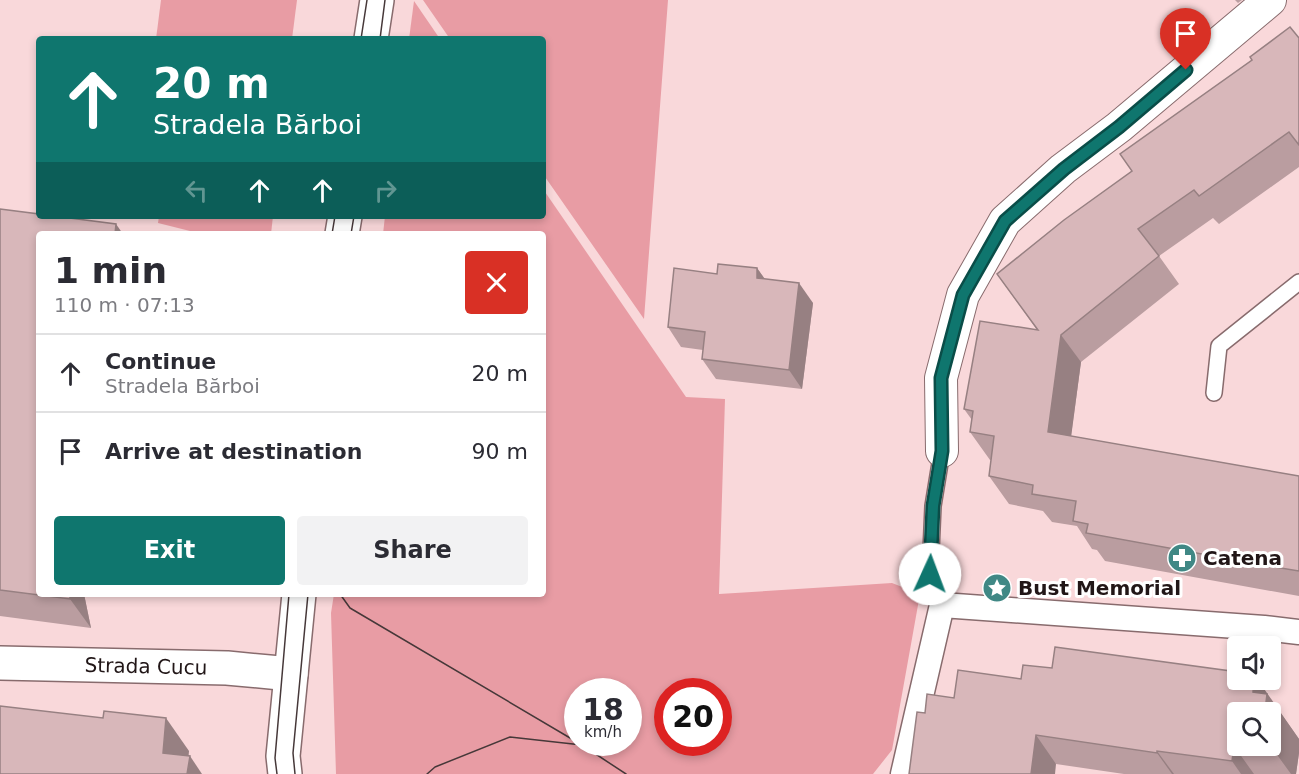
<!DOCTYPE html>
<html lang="en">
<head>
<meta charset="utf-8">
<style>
	:root { --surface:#fff; --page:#f2f2f3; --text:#2b2b33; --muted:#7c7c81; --line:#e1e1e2; --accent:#0f766e }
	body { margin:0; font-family:"DejaVu Sans",sans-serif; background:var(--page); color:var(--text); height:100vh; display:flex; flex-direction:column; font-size:22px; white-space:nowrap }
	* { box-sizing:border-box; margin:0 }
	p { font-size:20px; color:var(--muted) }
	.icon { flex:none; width:33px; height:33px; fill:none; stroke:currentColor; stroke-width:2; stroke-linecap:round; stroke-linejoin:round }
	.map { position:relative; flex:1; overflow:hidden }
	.panel { position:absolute; left:36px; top:231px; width:510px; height:366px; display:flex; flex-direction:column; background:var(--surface); border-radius:6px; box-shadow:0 3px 9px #0003 }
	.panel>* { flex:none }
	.hud { position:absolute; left:36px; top:36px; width:510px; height:183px; border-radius:6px; box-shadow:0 3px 9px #0003; background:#0f766e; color:#fff; overflow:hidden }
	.fabs { position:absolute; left:1227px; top:636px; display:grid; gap:12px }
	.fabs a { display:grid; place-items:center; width:54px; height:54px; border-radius:6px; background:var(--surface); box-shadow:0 3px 9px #0003; font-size:30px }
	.speed { position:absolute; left:564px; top:678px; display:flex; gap:12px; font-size:30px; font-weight:700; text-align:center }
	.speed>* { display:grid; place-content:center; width:78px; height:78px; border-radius:50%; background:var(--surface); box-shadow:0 3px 9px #0003; line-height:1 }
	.speed small { font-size:15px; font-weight:400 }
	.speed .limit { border:9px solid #d22; background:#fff; color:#111 }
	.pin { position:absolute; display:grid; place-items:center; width:51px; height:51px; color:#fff; margin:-62px -26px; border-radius:50% 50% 50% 0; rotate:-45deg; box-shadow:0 0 6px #0007 }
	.pin .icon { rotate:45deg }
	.me { position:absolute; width:66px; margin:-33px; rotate:2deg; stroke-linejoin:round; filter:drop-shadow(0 0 4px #0008) }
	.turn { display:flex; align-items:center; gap:21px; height:126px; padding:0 18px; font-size:27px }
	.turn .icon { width:78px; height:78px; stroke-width:2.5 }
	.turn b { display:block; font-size:42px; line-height:51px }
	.lanes { display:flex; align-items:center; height:57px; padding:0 18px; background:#0003; justify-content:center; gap:30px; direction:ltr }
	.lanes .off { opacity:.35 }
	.round { display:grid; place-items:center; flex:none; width:63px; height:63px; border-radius:6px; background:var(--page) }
	.summary { display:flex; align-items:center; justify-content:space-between; height:102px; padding:0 18px }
	h1 { font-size:36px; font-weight:600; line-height:45px }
	.action { display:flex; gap:12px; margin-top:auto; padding:12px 18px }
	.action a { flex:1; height:69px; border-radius:6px; background:var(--accent); color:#fff; font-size:24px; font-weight:600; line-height:69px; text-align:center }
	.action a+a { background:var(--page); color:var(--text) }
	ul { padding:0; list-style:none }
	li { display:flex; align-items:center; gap:18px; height:78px; padding:0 18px; border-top:2px solid var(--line) }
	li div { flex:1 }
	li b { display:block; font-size:22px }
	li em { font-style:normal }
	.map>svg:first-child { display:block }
	.green { fill:#e89ca4; fill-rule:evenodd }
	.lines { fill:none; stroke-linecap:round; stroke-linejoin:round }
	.service-casing { stroke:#886b6d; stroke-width:18 }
	.pedestrian-casing { stroke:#886b6d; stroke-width:27 }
	.minor-casing { stroke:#886b6d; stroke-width:34 }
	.tertiary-casing { stroke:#886b6d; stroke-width:36 }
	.secondary-casing { stroke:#886b6d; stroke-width:36 }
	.service { stroke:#fff; stroke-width:15 }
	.pedestrian { stroke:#fff; stroke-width:24 }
	.minor { stroke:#fff; stroke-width:32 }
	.tertiary { stroke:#fff; stroke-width:33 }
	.secondary { stroke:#fff; stroke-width:33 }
	.tram { stroke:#463839; stroke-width:1.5 }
	.wall { fill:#ba9da0 }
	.shaded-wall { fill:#978082 }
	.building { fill:#d8b7ba; stroke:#978082; stroke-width:1.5; fill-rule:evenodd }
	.route-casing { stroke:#0a4d48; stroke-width:15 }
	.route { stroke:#0f766e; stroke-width:10 }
	.labels { text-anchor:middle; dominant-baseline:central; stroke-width:6; stroke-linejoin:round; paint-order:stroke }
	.poi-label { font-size:20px; font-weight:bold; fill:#211617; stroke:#fff; text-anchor:start }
	.street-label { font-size:20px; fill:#211617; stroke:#fff }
</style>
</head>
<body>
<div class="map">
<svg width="1299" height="774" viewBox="0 0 1299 774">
	<rect width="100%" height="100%" fill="#f9d8da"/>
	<g class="green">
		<path d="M161 0H297L292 39H156Z"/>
		<path d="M423 0H668L644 319 543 174V39H450Z"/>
		<path d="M414 1 440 39H409Z"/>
		<path d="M543 189 686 397 725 399 719 594 892 583 920 594 892 750 873 774H336L331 613 334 594H543V234H383L385 216H543ZM578 692H628V742H578ZM668 692H718V742H668Z"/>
		<path d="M159 216H273L271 234H202L158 223Z"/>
	</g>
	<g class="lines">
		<g class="service-casing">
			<g id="service">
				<path d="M1214 393 1219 346 1299 282"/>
				<path d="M930 574 933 506 942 451"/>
			</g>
		</g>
		<g class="pedestrian-casing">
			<path id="pedestrian" d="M903 774 942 605 1264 628 1299 632"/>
		</g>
		<g class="minor-casing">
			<path id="minor" d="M942 451 941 378 963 295 1005 221 1063 169 1119 127 1270 0"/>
		</g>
		<g class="tertiary-casing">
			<g id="tertiary">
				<path id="s1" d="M0 663 227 668 291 674"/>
			</g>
		</g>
		<g class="secondary-casing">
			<g id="secondary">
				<path d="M371 39 377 0"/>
				<path d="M342 234 345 216"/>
				<path d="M285 774 283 756 299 594"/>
			</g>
		</g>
		<use href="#service" class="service"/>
		<use href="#pedestrian" class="pedestrian"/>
		<use href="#minor" class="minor"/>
		<use href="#tertiary" class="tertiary"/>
		<use href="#secondary" class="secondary"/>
		<g class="tram">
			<path d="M361 39 367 0"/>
			<path d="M380 39 385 0"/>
			<path d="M332 234 335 216"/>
			<path d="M351 234 354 216"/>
			<path d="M340 594 350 608 582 745"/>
			<path d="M277 774 275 758 289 594"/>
			<path d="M295 774 293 753 308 594"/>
			<path d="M427 774 435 767 510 737 582 745 626 774"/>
		</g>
	</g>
	<g class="wall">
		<path d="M1235 0H1242L1238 3Z"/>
		<path d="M1299 38V167L1219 224 1213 218 1159 256 1179 284 1081 362 1071 436 1299 476V596L1105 561 1097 550 1092 549 1077 526 1052 522 1043 511 1009 504 989 476 991 460H990L970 432 972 420 964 409 1037 330 997 274 1132 171 1252 60Z"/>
		<path d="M0 209 39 234V594H84L91 628 0 616Z"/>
		<path d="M757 268 765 279 813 303 802 389 716 379 702 359 703 350 681 347 668 327 717 274Z"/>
		<path d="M1021 679 1275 704V705L1299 739V753L1296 774H1124L1056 764 925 713 954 698Z"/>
	</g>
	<g class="shaded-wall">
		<path d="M116 224 123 234H115Z"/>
		<path d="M757 268 771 288 757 278Z"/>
		<path d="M799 283 813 303 802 389 789 370Z"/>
		<path d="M1061 335 1081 362 1068 460 1048 432Z"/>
		<path d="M70 594H84L91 628 70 599Z"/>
		<path d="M1254 680H1258L1299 739V753L1296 774H1291L1275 752 1266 712 1253 692Z"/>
		<path d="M166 718 189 751 187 774 163 753Z"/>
		<path d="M1036 735 1056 764 1055 774H1031Z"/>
		<path d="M1234 746 1254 774H1241L1232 761Z"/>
		<path d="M1157 751 1174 774H1172L1157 753Z"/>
		<path d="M190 756 202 774H187Z"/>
	</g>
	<g class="building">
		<path d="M1290 27 1299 38V145L1289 132 1199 196 1194 190 1138 229 1159 256 1061 335 1048 432 1299 476V571L1268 566 1086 533 1088 524 1073 521 1076 501 1032 494 1033 485 989 476 994 436 970 432 973 411 964 409 980 321 1038 330 997 274 1064 220 1132 171 1120 154 1252 60 1250 57Z"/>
		<path d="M0 209 39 214V216H54L116 224 115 234H39V594H70V599L0 590Z"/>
		<path d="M718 264 757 268V278L799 283 789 370 702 359 705 332 668 327 674 268 717 274Z"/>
		<path d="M1055 647 1238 672V680H1254L1253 692 1267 694 1265 710 1280 712 1275 752 1234 746 1232 761 1157 751V753L1036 735 1031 774H909L917 712 925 713 927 694 954 698 958 670 1021 679 1023 665 1052 668ZM1238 712H1270V746H1238Z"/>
		<path d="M0 706 103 718 104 711 166 718 163 753 190 756 187 774H0Z"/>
	</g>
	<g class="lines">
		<g class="route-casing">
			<path id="route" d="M930 574 933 506 942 451 941 378 963 295 1005 221 1064 169 1119 127 1186 70"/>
		</g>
		<use href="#route" class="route"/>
	</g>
	<defs>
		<g id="pharmacy-disc" transform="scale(1.5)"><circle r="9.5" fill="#408885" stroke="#fff"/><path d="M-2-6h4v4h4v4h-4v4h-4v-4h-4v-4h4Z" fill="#fff"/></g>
		<g id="sight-disc" transform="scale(1.5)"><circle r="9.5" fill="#408885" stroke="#fff"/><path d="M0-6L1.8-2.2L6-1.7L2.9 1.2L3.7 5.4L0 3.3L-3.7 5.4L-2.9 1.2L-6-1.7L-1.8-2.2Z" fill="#fff"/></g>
	</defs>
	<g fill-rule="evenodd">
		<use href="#pharmacy-disc" x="1182" y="558"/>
		<use href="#sight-disc" x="997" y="588"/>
	</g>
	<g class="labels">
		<g class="poi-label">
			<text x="1203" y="558">Catena</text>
			<text x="1018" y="588">Bust Memorial</text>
		</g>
		<g class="street-label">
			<text stroke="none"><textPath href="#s1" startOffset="146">Strada Cucu</textPath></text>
		</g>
	</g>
</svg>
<div class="fabs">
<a><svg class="icon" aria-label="sound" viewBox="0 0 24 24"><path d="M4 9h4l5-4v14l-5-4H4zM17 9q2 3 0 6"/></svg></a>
<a><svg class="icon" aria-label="search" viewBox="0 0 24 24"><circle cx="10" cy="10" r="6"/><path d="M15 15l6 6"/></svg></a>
</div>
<div class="speed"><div>18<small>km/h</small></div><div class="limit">20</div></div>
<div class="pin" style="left:1186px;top:70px;background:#d93025"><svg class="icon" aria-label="arrive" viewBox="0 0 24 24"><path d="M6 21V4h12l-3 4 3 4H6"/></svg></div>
<svg class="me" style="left:930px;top:574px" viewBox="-20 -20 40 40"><circle r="19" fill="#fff"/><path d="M0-13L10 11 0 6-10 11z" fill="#0f766e"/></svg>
<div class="hud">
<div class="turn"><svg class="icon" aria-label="ahead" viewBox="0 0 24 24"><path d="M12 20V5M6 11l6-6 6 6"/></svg><div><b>20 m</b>Stradela Bărboi</div></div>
<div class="lanes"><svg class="icon off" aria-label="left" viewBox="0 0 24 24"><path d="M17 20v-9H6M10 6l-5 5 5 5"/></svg><svg class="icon" aria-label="ahead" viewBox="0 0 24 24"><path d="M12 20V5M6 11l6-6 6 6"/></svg><svg class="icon" aria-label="ahead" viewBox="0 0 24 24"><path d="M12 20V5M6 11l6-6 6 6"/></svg><svg class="icon off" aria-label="right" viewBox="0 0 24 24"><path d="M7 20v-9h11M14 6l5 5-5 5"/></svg></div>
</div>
<section class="panel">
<div class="summary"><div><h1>1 min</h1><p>110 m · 07:13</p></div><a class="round" style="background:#d93025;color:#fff"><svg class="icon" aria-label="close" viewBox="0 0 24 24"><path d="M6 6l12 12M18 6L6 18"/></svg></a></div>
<ul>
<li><svg class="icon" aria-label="ahead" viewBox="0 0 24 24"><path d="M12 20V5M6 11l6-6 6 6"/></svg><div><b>Continue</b><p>Stradela Bărboi</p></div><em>20 m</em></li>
<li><svg class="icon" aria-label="arrive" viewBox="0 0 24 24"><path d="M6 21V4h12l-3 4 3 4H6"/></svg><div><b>Arrive at destination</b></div><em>90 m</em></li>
</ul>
<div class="action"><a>Exit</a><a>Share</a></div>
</section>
</div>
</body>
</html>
